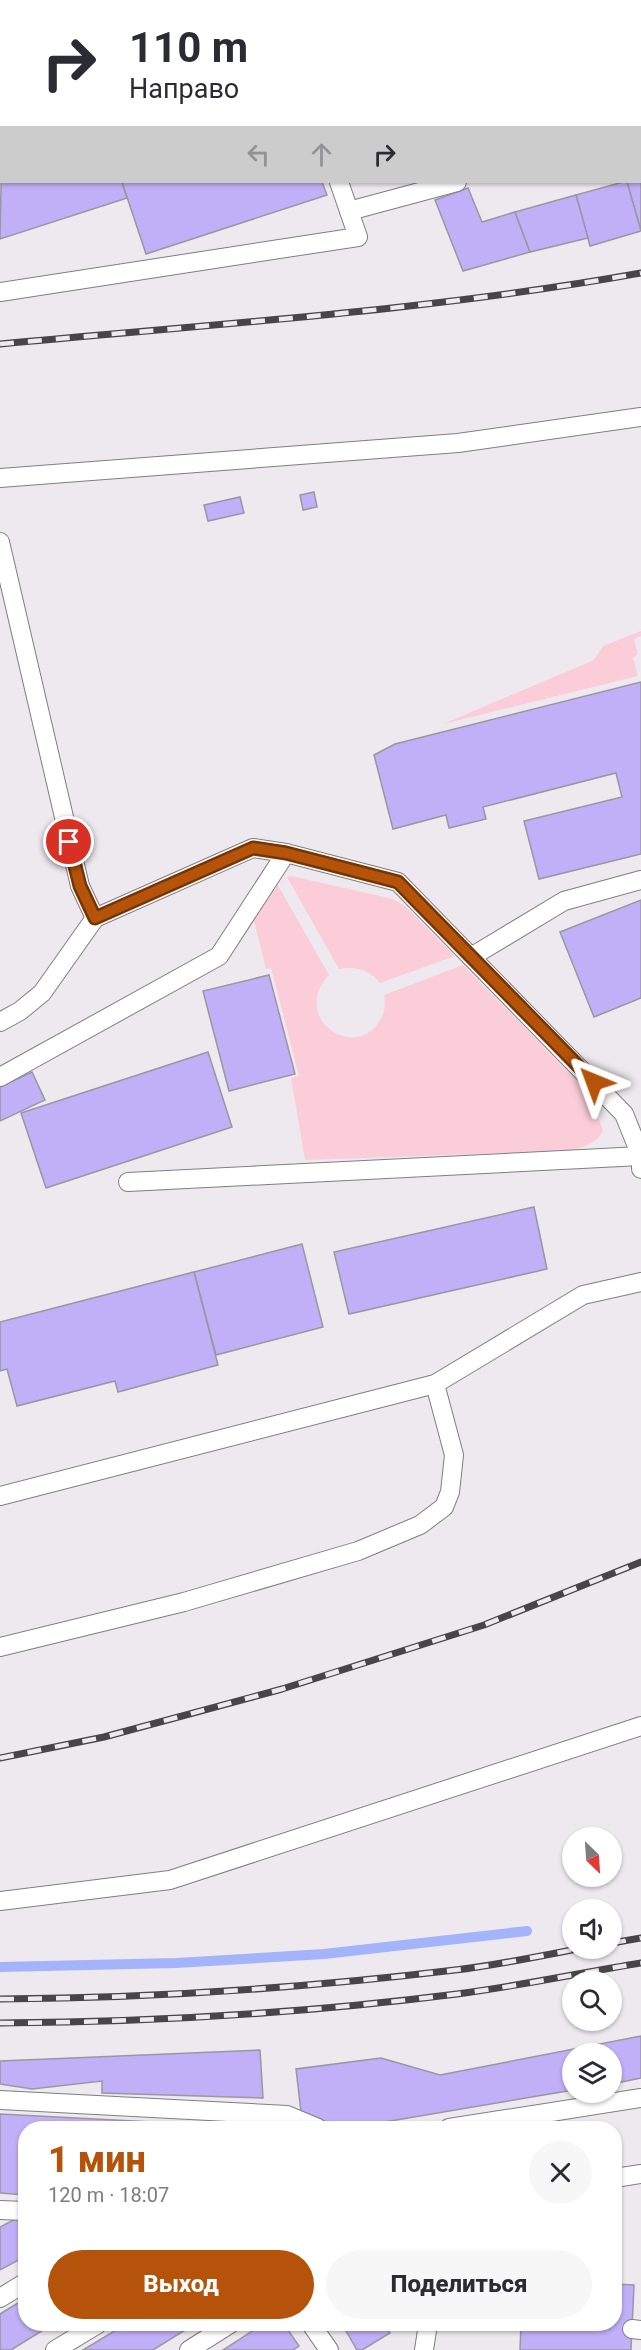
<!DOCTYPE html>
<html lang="ru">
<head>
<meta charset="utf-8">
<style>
	:root { --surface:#fff; --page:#f7f7f7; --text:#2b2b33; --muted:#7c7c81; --accent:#b45309 }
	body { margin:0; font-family:Roboto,sans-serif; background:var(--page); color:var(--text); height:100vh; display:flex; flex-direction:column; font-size:22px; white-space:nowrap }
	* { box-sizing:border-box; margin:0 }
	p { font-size:20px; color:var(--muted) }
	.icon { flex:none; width:33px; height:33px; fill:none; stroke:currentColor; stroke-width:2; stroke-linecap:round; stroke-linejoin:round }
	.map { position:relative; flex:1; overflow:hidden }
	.panel { position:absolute; left:18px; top:2121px; width:604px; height:210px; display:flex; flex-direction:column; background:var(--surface); border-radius:24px; box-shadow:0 2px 4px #0004 }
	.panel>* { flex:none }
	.banner { position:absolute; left:0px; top:0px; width:642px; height:183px; box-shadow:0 2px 4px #0004; background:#fff; color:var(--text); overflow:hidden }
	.needle { width:39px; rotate:155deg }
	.fabs { position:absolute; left:562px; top:1827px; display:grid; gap:12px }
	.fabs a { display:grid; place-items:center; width:60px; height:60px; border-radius:50%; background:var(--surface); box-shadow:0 2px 4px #0004; font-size:30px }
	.pin { position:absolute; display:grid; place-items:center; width:51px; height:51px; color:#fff; margin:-26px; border:3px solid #fff; border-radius:50%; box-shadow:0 2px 6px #0007 }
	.me { position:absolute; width:66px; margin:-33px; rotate:316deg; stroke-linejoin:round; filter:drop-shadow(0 0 4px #0008) }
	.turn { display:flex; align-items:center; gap:21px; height:126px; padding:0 30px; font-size:27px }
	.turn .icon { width:78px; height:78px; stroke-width:2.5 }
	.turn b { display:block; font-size:42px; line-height:51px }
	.lanes { display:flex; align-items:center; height:57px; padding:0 30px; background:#0003; justify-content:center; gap:30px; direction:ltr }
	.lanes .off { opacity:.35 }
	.round { display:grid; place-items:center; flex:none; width:63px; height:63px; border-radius:32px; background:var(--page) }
	.summary { display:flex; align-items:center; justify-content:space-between; height:102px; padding:0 30px }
	h1 { font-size:36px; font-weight:800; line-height:45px; color:var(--accent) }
	.button { display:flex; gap:12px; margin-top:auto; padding:12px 30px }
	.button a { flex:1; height:69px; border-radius:36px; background:var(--accent); color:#fff; font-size:24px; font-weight:800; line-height:69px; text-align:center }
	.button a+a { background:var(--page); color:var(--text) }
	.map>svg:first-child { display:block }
	.green { fill:#fbcdd8 }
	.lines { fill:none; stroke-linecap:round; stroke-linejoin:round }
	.stream { stroke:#a3b4fa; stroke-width:10 }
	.building { fill:#c1aff7; stroke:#99989f; stroke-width:1.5 }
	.service-casing { stroke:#817d83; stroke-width:20 }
	.minor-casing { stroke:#817d83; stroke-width:35 }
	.service { stroke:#fff; stroke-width:18 }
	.minor { stroke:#fff; stroke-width:33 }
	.rail-casing { stroke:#474548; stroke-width:7 }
	.rail { stroke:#eee9ef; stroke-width:4.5; stroke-dasharray:14; stroke-linecap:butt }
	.route-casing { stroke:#753606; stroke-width:15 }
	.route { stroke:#b45309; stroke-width:10 }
</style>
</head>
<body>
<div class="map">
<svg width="641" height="2350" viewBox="0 0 641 2350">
	<rect width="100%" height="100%" fill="#eee9ef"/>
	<g class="green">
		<path d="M641 631V636L634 639 638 654 633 658 638 676 443 724 594 660 603 646Z"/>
		<path d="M291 876 393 899 405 906 455 956 380 983C369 970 356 966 339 969L287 877Z"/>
		<path d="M276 882 329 975C290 1016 352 1062 379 1022 385 1013 386 1004 384 995L463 965 591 1095 603 1131C597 1143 583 1147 571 1151L305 1160 291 1078 299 1076 271 968 266 969 252 913Z"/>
	</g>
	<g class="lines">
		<path class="stream" d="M0 1967 176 1963 324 1954 527 1931"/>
	</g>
	<g class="building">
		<path d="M424 0H641V42L640 2H419Z"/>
		<path d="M2 133V182H122L127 198 0 239Z"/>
		<path d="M641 176V231L627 182H640Z"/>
		<path d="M122 182H322L327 195 146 254Z"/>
		<path d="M623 182H627L641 231 590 246 576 195Z"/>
		<path d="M468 188 482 222 515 212 530 252 463 271 435 200Z"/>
		<path d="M576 195 588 238 530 252 515 212Z"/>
		<path d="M314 492 317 507 303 510 300 495Z"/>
		<path d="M240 497 244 513 208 521 204 505Z"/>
		<path d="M641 682V854L539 879 524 821 622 797 616 773 483 807 486 819 449 828 446 815 393 829 374 755 395 744Z"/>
		<path d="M641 900V998L594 1017 560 932Z"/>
		<path d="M269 975 295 1074 229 1091 203 991Z"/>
		<path d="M208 1052 232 1127 46 1188 21 1113Z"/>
		<path d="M32 1072 45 1100 0 1121V1087Z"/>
		<path d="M534 1207 547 1269 349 1314 334 1252Z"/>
		<path d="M302 1244 323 1327 216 1355 194 1272Z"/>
		<path d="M194 1272 218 1365 118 1392 115 1381 17 1406 7 1369 0 1371V1322Z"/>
		<path d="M641 2036V2078L612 2084V2054H573V2090L349 2128H335L316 2121 301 2112 296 2069 381 2058 440 2075Z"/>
		<path d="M260 2050 263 2098 102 2093V2081L32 2089 0 2084V2061Z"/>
		<path d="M0 2114 248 2127 255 2128H26V2195L0 2193Z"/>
		<path d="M21 2216 26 2222V2256L0 2270V2227Z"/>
		<path d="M615 2284 634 2285 631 2350H520L521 2324H615Z"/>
		<path d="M26 2298V2324H53L11 2350H0V2314Z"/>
		<path d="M126 2324H195L153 2350H83Z"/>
		<path d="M263 2324H284L299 2346 293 2350H223Z"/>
		<path d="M342 2324H384L390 2333 362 2350H357Z"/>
	</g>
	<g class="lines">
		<g class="service-casing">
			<g id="service">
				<path d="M640 130H641"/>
				<path d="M349 211 457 182"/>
				<path d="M0 292 358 237 339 182"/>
				<path d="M0 478 458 443 641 417"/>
				<path d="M0 542 80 886 95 918 253 848 286 853 398 882 624 1114 641 1156V1169"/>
				<path d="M471 957 564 901 641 880"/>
				<path d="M0 1022 20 1011 42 993 95 918"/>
				<path d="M0 1077 219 956 286 853"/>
				<path d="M128 1182 641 1156"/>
				<path d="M0 1496 435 1384 583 1295 641 1282"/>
				<path d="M0 1647 184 1602 358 1551 420 1525 444 1507 450 1492 454 1455 435 1384"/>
				<path d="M0 1901 170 1880 641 1726"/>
				<path d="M0 2100 287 2115 318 2128"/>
				<path d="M449 2128 641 2098"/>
				<path d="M615 2178 641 2174"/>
				<path d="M0 2210 26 2211"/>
				<path d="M0 2298 26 2282"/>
				<path d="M311 2324 329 2350"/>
				<path d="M632 2329 641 2330"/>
				<path d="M55 2350 98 2324"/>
				<path d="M189 2350 230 2324"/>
				<path d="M424 2350 428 2324"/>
			</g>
		</g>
		<g class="minor-casing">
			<g id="minor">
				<path d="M170 2 175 0"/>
				<path d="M0 49 2 48"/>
			</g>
		</g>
		<use href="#service" class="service"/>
		<use href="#minor" class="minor"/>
		<g class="rail-casing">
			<g id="rail">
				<path d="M0 344C214 324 429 311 641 273"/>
				<path d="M0 1758 104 1737 282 1689 484 1625 641 1562"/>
				<path d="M612 1943 641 1938"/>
				<path d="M0 1999C152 1998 304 1988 455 1970 498 1965 540 1956 582 1948"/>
				<path d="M0 2023C153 2022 306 2013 457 1994 519 1986 580 1973 641 1963"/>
			</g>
		</g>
		<use href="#rail" class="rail"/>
	</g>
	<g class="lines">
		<g class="route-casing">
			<path id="route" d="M69 842 80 886 95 918 253 848 286 853 398 882 594 1082"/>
		</g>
		<use href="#route" class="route"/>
	</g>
</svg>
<div class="fabs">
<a><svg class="needle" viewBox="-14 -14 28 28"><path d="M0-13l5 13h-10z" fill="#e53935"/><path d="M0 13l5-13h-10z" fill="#7c7c81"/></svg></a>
<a><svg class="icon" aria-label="sound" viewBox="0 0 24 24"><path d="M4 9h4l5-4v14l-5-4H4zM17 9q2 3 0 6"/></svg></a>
<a><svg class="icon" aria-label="search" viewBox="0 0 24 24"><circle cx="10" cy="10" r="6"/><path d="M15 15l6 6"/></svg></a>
<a><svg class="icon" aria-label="layers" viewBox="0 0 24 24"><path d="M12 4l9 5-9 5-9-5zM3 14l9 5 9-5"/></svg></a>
</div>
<div class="pin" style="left:69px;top:842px;background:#d93025"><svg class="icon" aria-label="arrive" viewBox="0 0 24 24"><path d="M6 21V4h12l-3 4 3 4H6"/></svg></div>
<svg class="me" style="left:594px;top:1082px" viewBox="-20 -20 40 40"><path d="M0-17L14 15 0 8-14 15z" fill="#b45309" stroke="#fff" stroke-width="4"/></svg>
<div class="banner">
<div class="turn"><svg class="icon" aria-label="right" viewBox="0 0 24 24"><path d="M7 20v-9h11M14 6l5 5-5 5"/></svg><div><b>110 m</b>Направо</div></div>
<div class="lanes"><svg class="icon off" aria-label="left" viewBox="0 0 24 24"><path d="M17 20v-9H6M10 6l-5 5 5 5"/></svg><svg class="icon off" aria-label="ahead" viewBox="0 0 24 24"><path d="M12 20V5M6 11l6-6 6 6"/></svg><svg class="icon" aria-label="right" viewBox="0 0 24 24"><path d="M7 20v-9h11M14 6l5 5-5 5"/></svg></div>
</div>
<section class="panel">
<div class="summary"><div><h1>1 мин</h1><p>120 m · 18:07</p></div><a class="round"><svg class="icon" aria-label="close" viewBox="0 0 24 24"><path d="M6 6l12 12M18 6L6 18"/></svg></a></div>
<div class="button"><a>Выход</a><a>Поделиться</a></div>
</section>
</div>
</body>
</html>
